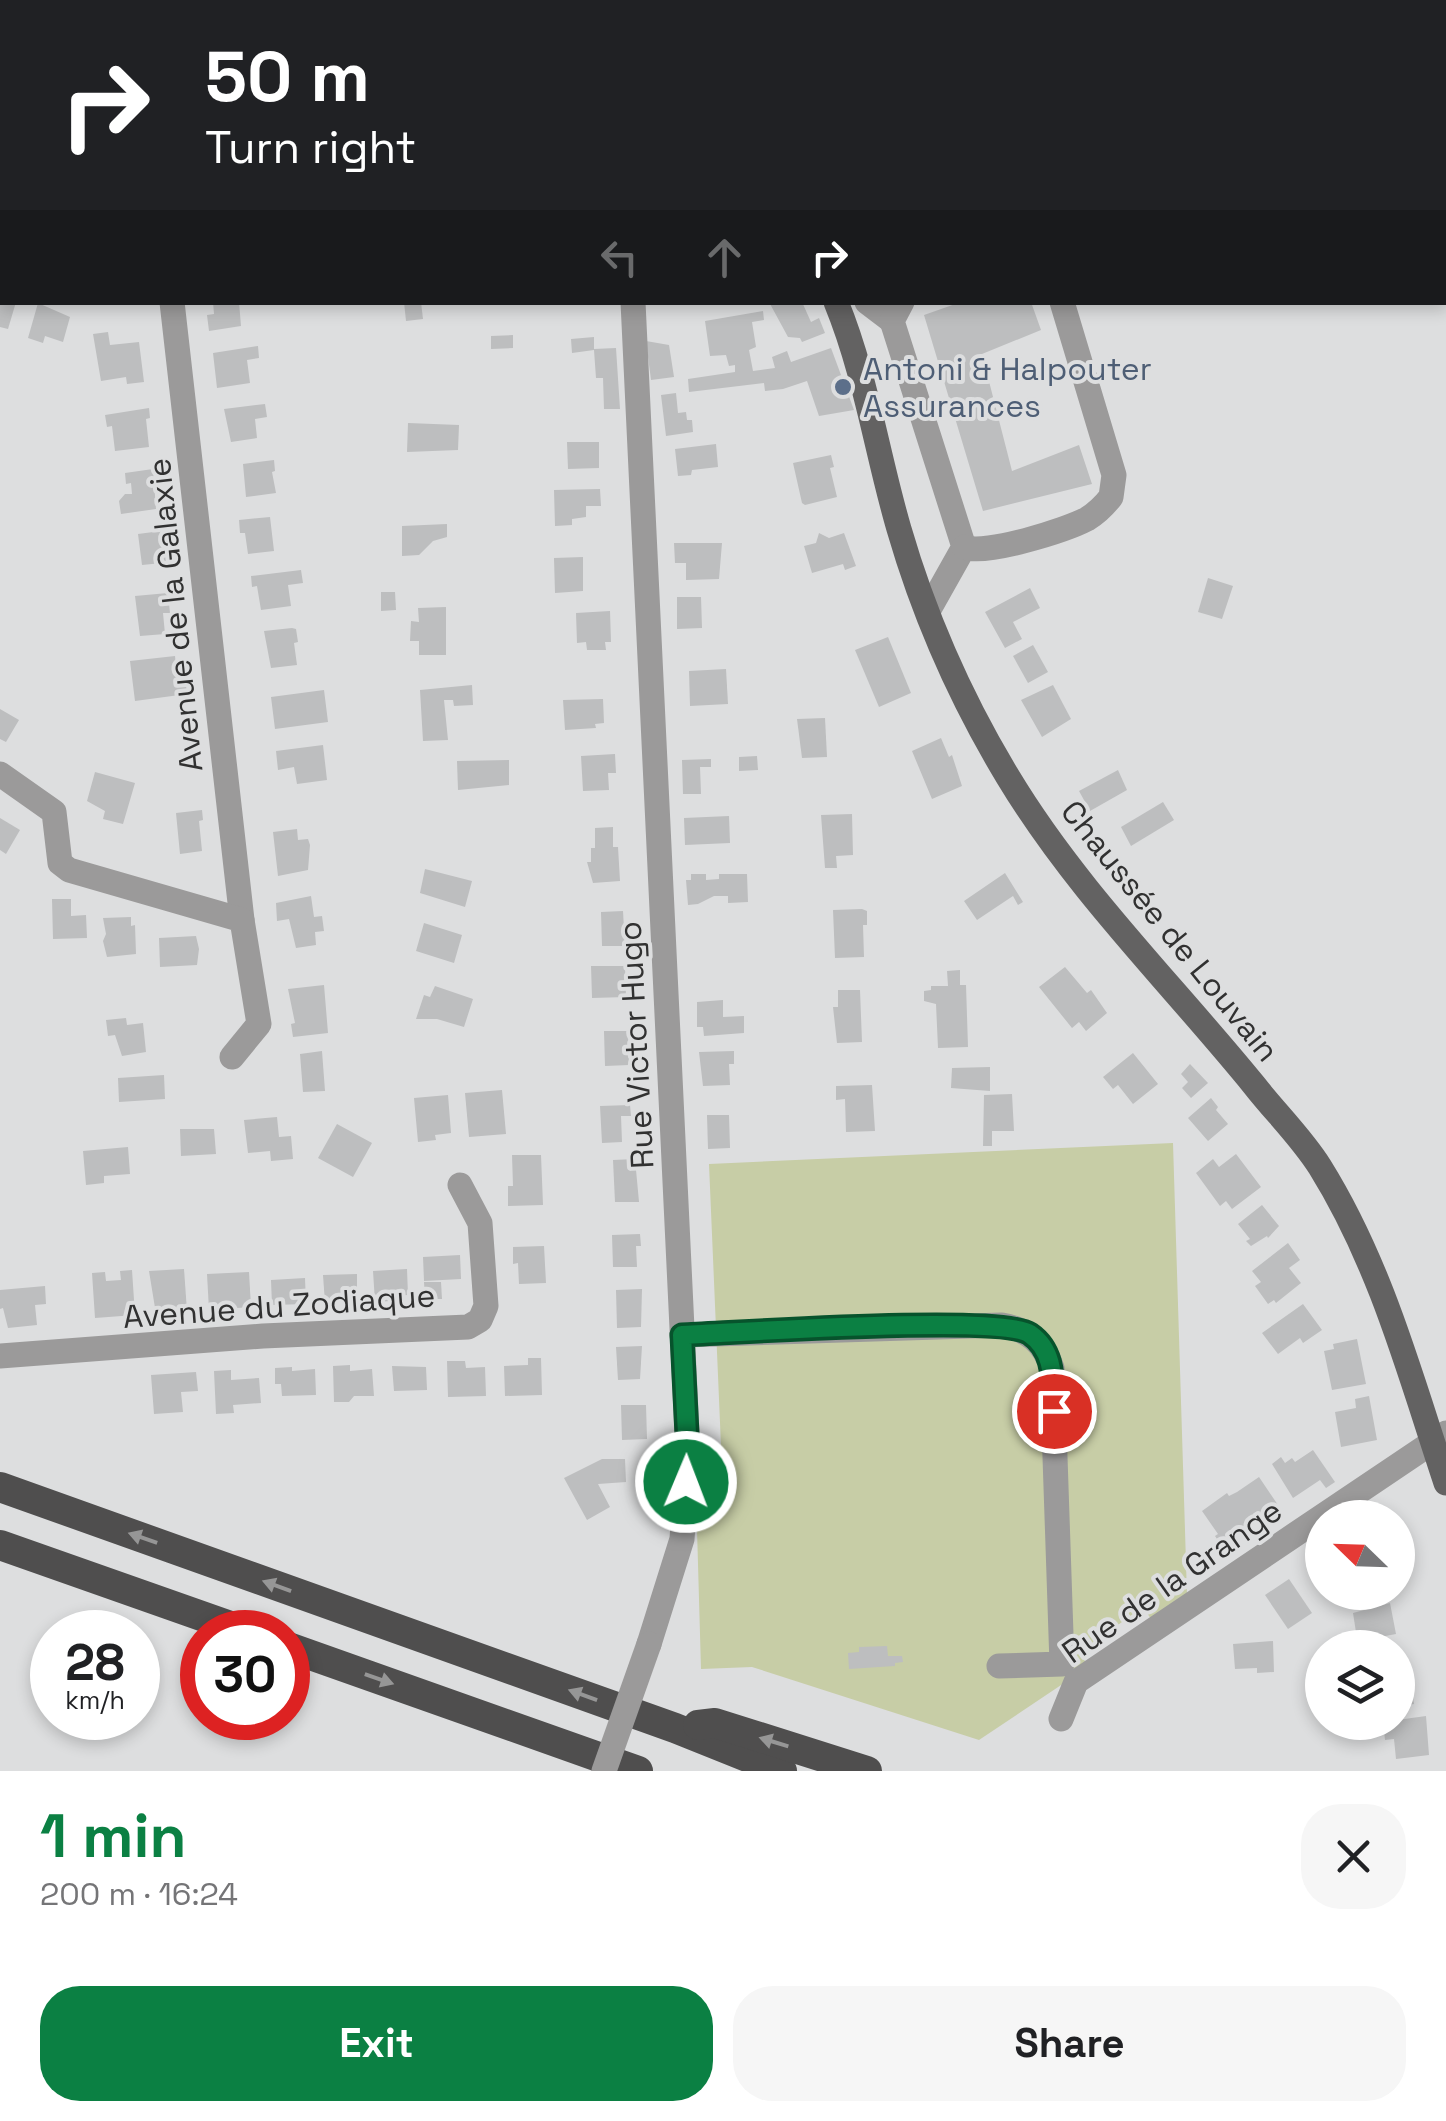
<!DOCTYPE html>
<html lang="en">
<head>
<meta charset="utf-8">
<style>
	:root { --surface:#fff; --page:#f6f6f6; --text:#202124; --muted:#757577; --accent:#0b8043 }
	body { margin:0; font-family:"Space Grotesk",sans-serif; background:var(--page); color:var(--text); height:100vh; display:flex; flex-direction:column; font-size:38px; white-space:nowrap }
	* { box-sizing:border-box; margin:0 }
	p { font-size:32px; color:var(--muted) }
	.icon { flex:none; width:55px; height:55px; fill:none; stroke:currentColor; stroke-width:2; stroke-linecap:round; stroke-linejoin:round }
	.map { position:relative; height:1771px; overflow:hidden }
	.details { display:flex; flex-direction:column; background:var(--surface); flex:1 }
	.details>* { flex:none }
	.guide { position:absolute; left:0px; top:0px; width:1448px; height:305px; box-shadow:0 5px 15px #0003; background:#202124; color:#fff; overflow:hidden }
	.needle { width:65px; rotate:293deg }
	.tools { position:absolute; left:1305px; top:1500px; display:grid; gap:20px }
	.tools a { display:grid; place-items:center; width:110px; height:110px; border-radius:50%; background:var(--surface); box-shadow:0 5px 15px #0003; font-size:50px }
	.speed { position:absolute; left:30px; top:1610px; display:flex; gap:20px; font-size:50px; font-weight:700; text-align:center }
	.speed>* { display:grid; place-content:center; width:130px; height:130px; border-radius:50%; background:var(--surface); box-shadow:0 5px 15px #0003; line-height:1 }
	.speed small { font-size:25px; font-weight:400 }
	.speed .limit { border:15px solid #d22; background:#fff; color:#111 }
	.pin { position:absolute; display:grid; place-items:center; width:85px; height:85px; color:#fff; margin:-42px; border:5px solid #fff; border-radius:50%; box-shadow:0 2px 10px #0007 }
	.me { position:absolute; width:110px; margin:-55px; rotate:1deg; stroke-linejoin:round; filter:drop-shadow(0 0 8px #0008) }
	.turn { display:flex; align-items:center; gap:35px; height:210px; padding:0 40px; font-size:45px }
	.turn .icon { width:130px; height:130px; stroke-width:2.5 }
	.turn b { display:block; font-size:70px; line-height:85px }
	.lanes { display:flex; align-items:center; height:95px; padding:0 40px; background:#0003; justify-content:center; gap:50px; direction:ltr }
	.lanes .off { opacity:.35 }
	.round { display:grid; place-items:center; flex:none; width:105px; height:105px; border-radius:40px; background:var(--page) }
	.headline { display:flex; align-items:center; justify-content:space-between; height:170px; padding:0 40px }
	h1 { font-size:60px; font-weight:700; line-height:75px; color:var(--accent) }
	.cta { display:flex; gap:20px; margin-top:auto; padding:20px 40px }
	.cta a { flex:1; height:115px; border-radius:40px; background:var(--accent); color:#fff; font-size:40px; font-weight:700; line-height:115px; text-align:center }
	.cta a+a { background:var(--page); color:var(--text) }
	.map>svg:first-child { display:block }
	.green { fill:#c7cda6 }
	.building { fill:#bdbebf }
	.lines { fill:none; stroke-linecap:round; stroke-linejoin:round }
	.minor { stroke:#9b9a9a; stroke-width:25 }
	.major { stroke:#636262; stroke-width:25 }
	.highway { stroke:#4f4e4e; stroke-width:30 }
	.minor-bridge { stroke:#9b9a9a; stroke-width:25 }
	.oneway { fill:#969696 }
	.route-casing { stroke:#07532c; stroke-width:25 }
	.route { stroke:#0b8043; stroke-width:18 }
	.service-dot { fill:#5c6f8a; stroke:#dddedf; stroke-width:4 }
	.labels { text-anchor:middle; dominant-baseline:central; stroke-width:8; stroke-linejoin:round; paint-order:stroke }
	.service-label { font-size:32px; fill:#4e5e75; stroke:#dddedf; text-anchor:start }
	.street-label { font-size:32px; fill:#313131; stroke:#dddedf }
</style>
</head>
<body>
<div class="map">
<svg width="1446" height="1771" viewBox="0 0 1446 1771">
	<rect width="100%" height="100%" fill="#dddedf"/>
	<path class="green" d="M1173 1143 1187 1595 1151 1619 1143 1607 1080 1652 1088 1667 979 1740 752 1667 701 1669 696 1494 723 1493 709 1164Z"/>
	<g class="building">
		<path d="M0 302H16L8 329 0 327Z"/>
		<path d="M213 302H239L241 326 209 331 207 315 214 314Z"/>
		<path d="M404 302H421L423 319 406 321Z"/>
		<path d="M769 302H802L811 322 819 318 825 333 802 342 800 338 788 337Z"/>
		<path d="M961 302H1031L1041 330 982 354 1012 471 1079 445 1092 484 983 511 924 315Z"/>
		<path d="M38 303 70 317 63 342 45 336 43 343 28 338Z"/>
		<path d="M763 311 764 320 752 322 756 347 749 350 753 371 775 368 772 357 787 351 791 362 831 348 854 410 819 416 807 381 783 389 765 391 764 383 689 392 688 379 735 372V365L729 366 726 355 710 356 705 321Z"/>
		<path d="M108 332 110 345 139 342 144 382 127 384 126 377 101 381 93 334Z"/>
		<path d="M513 335V348L491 349V336Z"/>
		<path d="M594 337V349L616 348 620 409H604L603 378H596L594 350 572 353 571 339Z"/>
		<path d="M646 341 669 345 674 377 651 380Z"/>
		<path d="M258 346 259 358 247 360 250 383 217 388 213 353Z"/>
		<path d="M676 393 678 413 686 412 687 420H692L693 432 666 436 661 395Z"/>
		<path d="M265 404 267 417 255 419 257 438 231 442 224 409Z"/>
		<path d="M149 408 150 418 146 419 149 447 115 451 112 426 107 427 105 415Z"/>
		<path d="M408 423 459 425 458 450 407 452Z"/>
		<path d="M567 442H599V468L568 469Z"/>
		<path d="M716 444 718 467 692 470 691 475 678 476 675 449Z"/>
		<path d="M831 455 834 467 830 468 837 497 805 505 802 503 793 463Z"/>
		<path d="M274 460 275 471 272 472 276 493 246 497 243 464Z"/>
		<path d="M153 469 156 509 121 514 119 501 125 494H132L131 483 126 484 125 473Z"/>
		<path d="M600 489 601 506H586V517L572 519V525L555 526 554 490Z"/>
		<path d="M270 517 274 551 248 554 245 533H240L239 520Z"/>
		<path d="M447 524V537L433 541 419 555 402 556V526Z"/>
		<path d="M161 531 165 553 170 552 172 562 142 565 138 534Z"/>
		<path d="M819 533 829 538 844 533 856 566 845 570 843 564 812 573 804 546 816 543Z"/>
		<path d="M674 543H722L719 579 686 580V563H675Z"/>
		<path d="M583 557V591L555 593 554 558Z"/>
		<path d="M301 570 303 583 288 585 291 606 261 610 257 586 252 587 251 576Z"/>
		<path d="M1208 578 1233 586 1222 619 1198 612Z"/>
		<path d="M1030 588 1040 608 1013 622 1022 639 1005 648 985 612Z"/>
		<path d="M381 592H395L396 610 381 611Z"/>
		<path d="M168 593 170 613H163L165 634 140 636 135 596Z"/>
		<path d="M677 597H701L702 628 677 629Z"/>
		<path d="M446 607V655H419V641H410L411 621 419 622 418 608Z"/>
		<path d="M610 611 611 642H605L606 650H587L586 642 577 643 576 613Z"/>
		<path d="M292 628 296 629 298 642 294 643 297 665 271 668 264 631Z"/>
		<path d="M888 637 911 693 879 707 855 650Z"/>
		<path d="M1033 645 1048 672 1028 683 1013 656Z"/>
		<path d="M175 656 177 678 185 677 187 694 135 701 130 661Z"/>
		<path d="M726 669 728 704 690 706 689 671Z"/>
		<path d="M472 685 473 705 454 706 453 700H444L448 740 423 741 420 690Z"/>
		<path d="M1053 685 1071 719 1042 737 1021 700Z"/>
		<path d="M324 690 328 722 275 729 271 697Z"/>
		<path d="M603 699 604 723 595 724 596 728 565 730 563 700Z"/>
		<path d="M0 709 19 720 6 742 0 739Z"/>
		<path d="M825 718 827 757 802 758 797 719Z"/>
		<path d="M941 738 949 757 952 755 962 786 932 799 912 751Z"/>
		<path d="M323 745 327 780 297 784 294 767 278 770 276 751Z"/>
		<path d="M615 754 616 773H608L609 790 583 791 581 756Z"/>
		<path d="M757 756 758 770 739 771V757Z"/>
		<path d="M711 759V767H700L701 794H683L682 760Z"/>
		<path d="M509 760V785L458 790 457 761Z"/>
		<path d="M1118 770 1127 790 1090 811 1079 791Z"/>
		<path d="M95 772 135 783 123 824 103 819 105 811 87 801Z"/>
		<path d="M1163 802 1174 820 1131 846 1121 827Z"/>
		<path d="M202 810 203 820 199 821 202 851 180 854 176 813Z"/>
		<path d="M852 814 853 855 836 856 837 868H825L821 815Z"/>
		<path d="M729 816 730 843 685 845 684 818Z"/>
		<path d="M0 818 20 830 6 854 0 850Z"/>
		<path d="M613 827V847H618L620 881 593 883 587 862H591V848H595V828Z"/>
		<path d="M297 829 298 840 308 839 310 845 308 870 278 876 273 832Z"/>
		<path d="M425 869 472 881 465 907 420 893Z"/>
		<path d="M1005 873 1023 902 1018 905 1013 896 977 920 964 901Z"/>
		<path d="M691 874H706V880L719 879V874H747L748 902 728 903V896H714L698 904 688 905 686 880H691Z"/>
		<path d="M311 896 314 917 322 916 324 931 315 932 316 945 296 948 289 919 277 921 276 903Z"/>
		<path d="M52 899H71V916L86 915 87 938 53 939Z"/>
		<path d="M862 909 867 911V925H863L864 957 835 958 833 910Z"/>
		<path d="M623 911 625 946H602L601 912Z"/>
		<path d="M131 917V926L135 925 136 954 107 957 103 941 106 934 103 918Z"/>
		<path d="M424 923 462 935 454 963 416 951Z"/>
		<path d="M196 936 199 949 197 965 160 967 159 938Z"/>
		<path d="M591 966H625L626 997 592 998Z"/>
		<path d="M1065 967 1087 993 1091 990 1107 1013 1086 1031 1079 1022 1072 1028 1039 987Z"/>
		<path d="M960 970V985H966L968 1047 938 1048 936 1004 924 1001V991L931 990V986H948L947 971Z"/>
		<path d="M324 985 328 1033 293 1037 291 1024 295 1023 288 989Z"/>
		<path d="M435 986 473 999 464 1027 437 1019H416L424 995 430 997Z"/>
		<path d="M838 990H860L862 1042 837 1043 833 1007H838Z"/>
		<path d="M723 1000V1017L744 1016V1033L704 1036 703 1027H697V1002Z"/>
		<path d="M126 1018 127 1025 143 1023 146 1052 122 1056 115 1035 108 1036 106 1020Z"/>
		<path d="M604 1031H628L629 1065 605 1066Z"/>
		<path d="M322 1051 325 1091 303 1092 300 1054Z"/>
		<path d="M734 1051V1064H729L730 1085 703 1086 699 1052Z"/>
		<path d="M1133 1053 1158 1084 1133 1104 1118 1085 1113 1089 1103 1077Z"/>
		<path d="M1190 1064 1208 1083 1191 1098 1182 1088 1188 1082 1181 1074Z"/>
		<path d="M990 1067V1091L951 1088 952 1068Z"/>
		<path d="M164 1075 165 1099 119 1102 118 1078Z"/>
		<path d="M872 1085 875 1131 846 1132 845 1099 836 1100V1086Z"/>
		<path d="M502 1090 506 1134 469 1137 465 1093Z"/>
		<path d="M1012 1094 1014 1131H992V1146H983L984 1095Z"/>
		<path d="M448 1095 451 1133 435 1135 436 1140 418 1142 414 1098Z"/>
		<path d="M1211 1098 1218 1107 1216 1110 1228 1124 1208 1141 1188 1118Z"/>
		<path d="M630 1105 631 1116H621L622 1142 602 1143 600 1106Z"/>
		<path d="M707 1115H729L730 1148 708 1149Z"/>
		<path d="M277 1117 279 1137 291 1136 293 1159 271 1161 270 1151 248 1153 244 1120Z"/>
		<path d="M337 1124 372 1143 353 1177 318 1158Z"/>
		<path d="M180 1129H214L216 1154 181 1156Z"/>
		<path d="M128 1147 130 1174 104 1176V1183L86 1185 83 1151Z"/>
		<path d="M1236 1154 1261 1187 1232 1209 1226 1201 1220 1206 1196 1173 1213 1159 1219 1167Z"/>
		<path d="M512 1155H541L543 1205 508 1206V1186H513Z"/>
		<path d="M635 1159 639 1202H615L613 1160Z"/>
		<path d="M1262 1205 1279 1226 1268 1238 1267 1236 1251 1246 1246 1241 1250 1239 1238 1224Z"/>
		<path d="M640 1234 641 1246H636L637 1267H613L612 1235Z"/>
		<path d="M1288 1243 1300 1260 1289 1268 1301 1283 1276 1303 1274 1300 1268 1304 1255 1286 1261 1282 1252 1271Z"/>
		<path d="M544 1246 546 1283 519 1284 518 1263 513 1264V1247Z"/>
		<path d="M460 1255 461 1279 424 1281 423 1257Z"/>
		<path d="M184 1269 187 1311 156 1314 149 1271Z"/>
		<path d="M407 1269 408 1295 391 1296V1301L375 1302 373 1271Z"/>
		<path d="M132 1270 135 1315 95 1318 92 1273 105 1272 106 1281 121 1280 120 1271Z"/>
		<path d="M249 1272 251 1307 209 1310 207 1274Z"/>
		<path d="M357 1274V1299L325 1303 323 1275Z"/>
		<path d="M305 1278 306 1304 272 1305 271 1280Z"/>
		<path d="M424 1282H441L442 1299H425Z"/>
		<path d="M45 1286 46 1304 35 1305 37 1325 8 1328 3 1308 0 1309V1290Z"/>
		<path d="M642 1289 641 1327 617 1328 616 1290Z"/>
		<path d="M1303 1304 1322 1330 1303 1343 1300 1338 1278 1354 1262 1333Z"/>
		<path d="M1357 1339 1366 1384 1332 1390 1324 1351 1334 1349 1333 1344Z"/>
		<path d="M642 1346 640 1379 618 1380 616 1347Z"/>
		<path d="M528 1358H541L542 1395 505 1396 504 1366 528 1365Z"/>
		<path d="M447 1361H465L466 1368 485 1367 486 1396 448 1397Z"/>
		<path d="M350 1365V1371L372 1369 374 1396H354L349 1402H334L333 1366Z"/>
		<path d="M392 1366 426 1367 427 1390 394 1391Z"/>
		<path d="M292 1367V1371L315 1369 316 1395 282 1396 281 1384H275V1368Z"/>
		<path d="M231 1370V1380L259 1378 261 1403 233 1405 234 1413 216 1414 214 1371Z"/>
		<path d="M196 1372 198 1391 181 1392 183 1412 154 1414 151 1375Z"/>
		<path d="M1369 1396 1377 1440 1341 1447 1335 1412 1356 1408 1355 1399Z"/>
		<path d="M621 1405H646L647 1439 622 1440Z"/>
		<path d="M1313 1450 1335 1482 1326 1488 1320 1480 1293 1498 1272 1464 1281 1457 1285 1463 1292 1458 1295 1462Z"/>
		<path d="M602 1459H625L626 1482 598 1484 610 1507 587 1520 564 1478Z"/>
		<path d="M1259 1477 1280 1508 1221 1545 1215 1536 1218 1534 1202 1511 1227 1493 1229 1496 1237 1492Z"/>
		<path d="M1289 1579 1312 1613 1288 1629 1265 1595Z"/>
		<path d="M1390 1603 1396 1634 1369 1639 1370 1643 1358 1645 1353 1613Z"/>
		<path d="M1273 1641 1274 1672 1257 1673V1668L1235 1669 1233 1644Z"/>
		<path d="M887 1646 888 1656H902L903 1662 895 1663V1666L849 1669 848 1653 859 1652V1647Z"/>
		<path d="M1402 1662V1668L1408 1667 1414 1704 1398 1707V1663Z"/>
		<path d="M1426 1716 1429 1755 1396 1759 1394 1739 1385 1740 1383 1722Z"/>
	</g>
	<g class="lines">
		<g class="minor">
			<path d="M142 2 145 0"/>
			<path d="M197 2 198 0"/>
			<path d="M620 2V0"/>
			<path d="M0 254 2 255"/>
			<path d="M172 302 242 920"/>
			<path d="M633 302 688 1454 682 1539 649 1644"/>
			<path d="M867 302 892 321"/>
			<path d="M902 302 892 321 964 547 928 611"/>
			<path d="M964 547C985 556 1066 530 1087 519 1097 513 1104 506 1111 497L1114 475 1062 302"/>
			<path d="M0 774 54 812 60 863 69 870 242 920 259 1024 232 1057"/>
			<path d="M682 1335 1002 1325C1029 1330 1044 1343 1052 1368L1062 1664 999 1666"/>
			<path d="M0 1356 263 1336 468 1327 480 1320 486 1306 480 1223 460 1185"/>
			<path d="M1061 1719 1076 1682 1446 1433"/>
		</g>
		<g class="major">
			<path d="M684 0 685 2"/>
			<path d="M836 302C866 375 877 454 899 529 924 615 962 701 1008 777 1076 890 1171 983 1254 1085 1275 1112 1302 1138 1320 1167 1381 1265 1410 1375 1446 1483"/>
		</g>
		<g class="highway">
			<path d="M0 1487 675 1728 782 1771"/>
			<path d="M0 1545 247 1632"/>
			<path d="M288 1647 638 1771"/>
			<path d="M698 1725 715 1723 867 1771"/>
		</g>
		<path class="minor-bridge" d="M604 1771 649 1644"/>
	</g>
	<defs><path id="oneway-solid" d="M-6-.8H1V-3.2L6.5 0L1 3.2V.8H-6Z" transform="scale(2.5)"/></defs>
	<g class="oneway">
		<use href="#oneway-solid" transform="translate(143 1538) rotate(-161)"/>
		<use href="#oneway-solid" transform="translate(277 1586) rotate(-160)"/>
		<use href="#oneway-solid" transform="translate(379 1679) rotate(19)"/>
		<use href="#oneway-solid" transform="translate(583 1695) rotate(-160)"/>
		<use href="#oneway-solid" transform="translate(774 1742) rotate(-163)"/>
	</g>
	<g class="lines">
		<g class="route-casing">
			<path id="route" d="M686 1482 688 1454 682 1335C734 1333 1001 1314 1030 1334 1056 1352 1052 1383 1054 1411"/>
		</g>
		<use href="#route" class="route"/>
	</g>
	<circle class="service-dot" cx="843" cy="387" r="10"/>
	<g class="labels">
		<g class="service-label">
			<text x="863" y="369">Antoni &amp; Halpouter<tspan x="863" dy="37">Assurances</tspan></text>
		</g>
		<g class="street-label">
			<text transform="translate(175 615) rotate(-96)">Avenue de la Galaxie</text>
			<text transform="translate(1170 931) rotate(51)">Chaussée de Louvain</text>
			<text transform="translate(636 1045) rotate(-93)">Rue Victor Hugo</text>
			<text transform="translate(279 1306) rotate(-4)">Avenue du Zodiaque</text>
			<text transform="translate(1172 1581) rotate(-35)">Rue de la Grange</text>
		</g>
	</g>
</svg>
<div class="tools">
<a><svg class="needle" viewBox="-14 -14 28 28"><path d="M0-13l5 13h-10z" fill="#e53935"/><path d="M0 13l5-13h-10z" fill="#757577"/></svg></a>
<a><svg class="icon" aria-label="layers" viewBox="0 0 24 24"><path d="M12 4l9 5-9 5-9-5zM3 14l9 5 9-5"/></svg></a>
</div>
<div class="speed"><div>28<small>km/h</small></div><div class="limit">30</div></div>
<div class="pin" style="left:1054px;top:1411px;background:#d93025"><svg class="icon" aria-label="arrive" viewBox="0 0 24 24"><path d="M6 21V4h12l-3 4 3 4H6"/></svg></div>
<svg class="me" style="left:686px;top:1482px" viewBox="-20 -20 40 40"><circle r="17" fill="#0b8043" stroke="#fff" stroke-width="3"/><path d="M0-11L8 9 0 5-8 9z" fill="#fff"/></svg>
<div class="guide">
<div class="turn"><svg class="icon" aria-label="right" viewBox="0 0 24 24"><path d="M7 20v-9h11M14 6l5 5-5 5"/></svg><div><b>50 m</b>Turn right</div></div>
<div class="lanes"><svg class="icon off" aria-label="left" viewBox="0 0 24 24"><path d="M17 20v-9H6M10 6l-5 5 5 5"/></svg><svg class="icon off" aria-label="ahead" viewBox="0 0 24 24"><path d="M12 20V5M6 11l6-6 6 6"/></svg><svg class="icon" aria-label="right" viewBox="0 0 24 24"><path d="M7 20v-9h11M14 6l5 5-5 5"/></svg></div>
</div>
</div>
<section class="details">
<div class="headline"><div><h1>1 min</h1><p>200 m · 16:24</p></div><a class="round"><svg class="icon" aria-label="close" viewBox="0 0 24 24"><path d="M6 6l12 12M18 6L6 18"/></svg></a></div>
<div class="cta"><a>Exit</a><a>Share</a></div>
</section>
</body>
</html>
